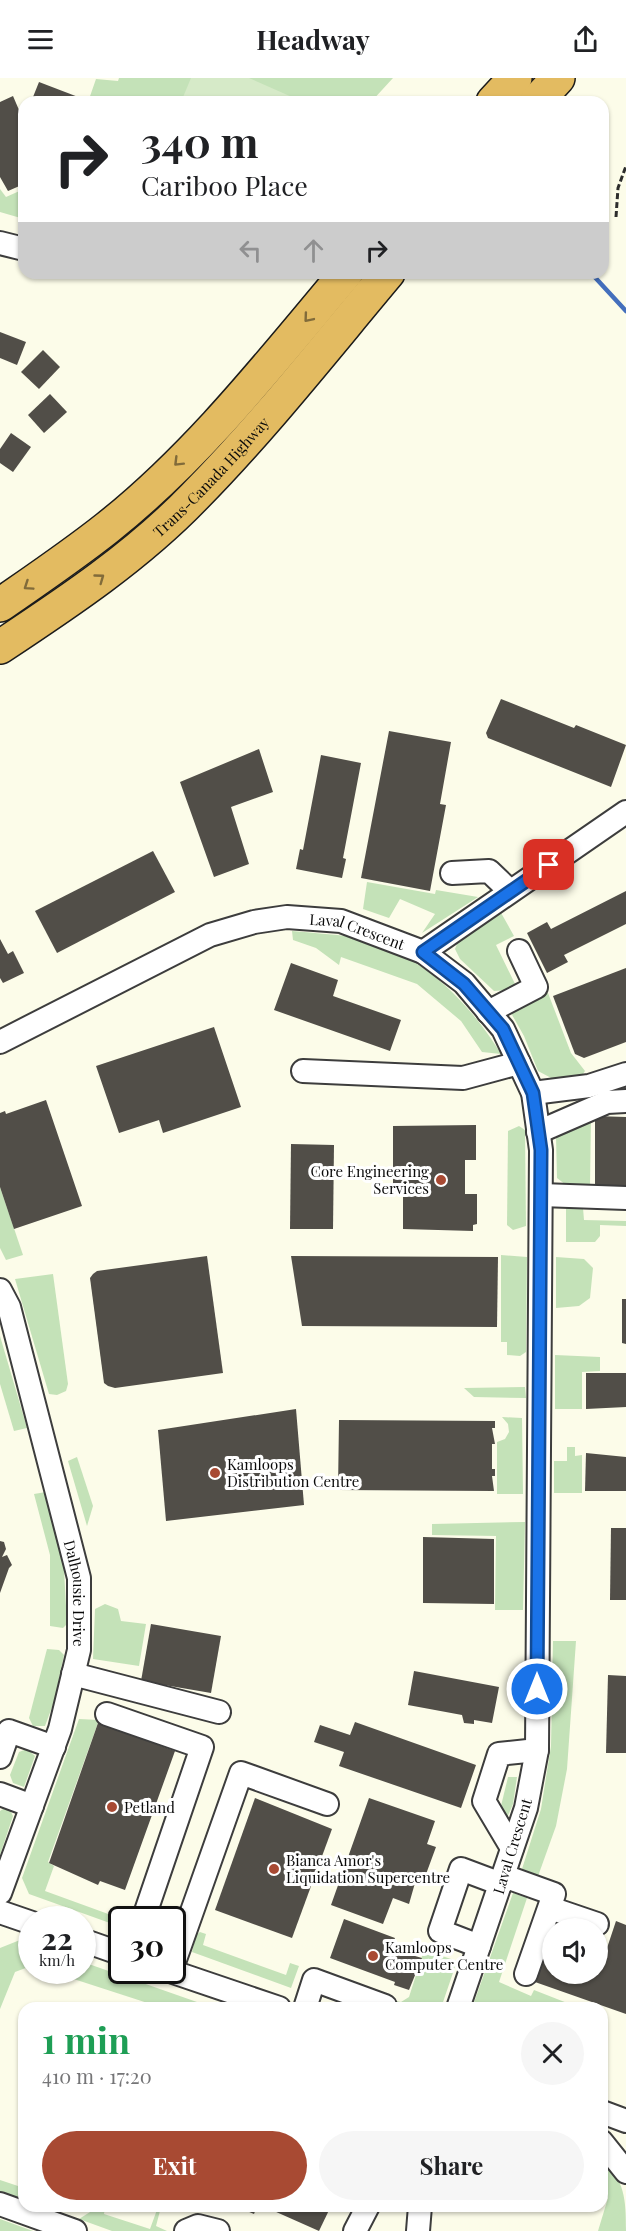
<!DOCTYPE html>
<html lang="en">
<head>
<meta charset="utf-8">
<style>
	:root { --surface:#fff; --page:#f6f6f6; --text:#202124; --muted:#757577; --accent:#a84a33 }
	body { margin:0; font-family:"Playfair Display",serif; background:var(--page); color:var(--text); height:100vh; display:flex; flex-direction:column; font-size:22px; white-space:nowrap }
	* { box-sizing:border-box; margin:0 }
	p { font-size:20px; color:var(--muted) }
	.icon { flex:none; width:33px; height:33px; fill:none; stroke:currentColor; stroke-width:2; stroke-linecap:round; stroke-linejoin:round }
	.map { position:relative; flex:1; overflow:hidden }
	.panel { position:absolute; left:18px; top:1924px; width:590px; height:210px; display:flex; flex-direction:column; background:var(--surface); border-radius:18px; box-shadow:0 2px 4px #0004 }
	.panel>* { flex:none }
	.top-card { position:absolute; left:18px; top:18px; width:591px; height:183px; border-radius:18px; box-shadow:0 2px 4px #0004; background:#fff; color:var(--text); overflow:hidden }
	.tools { position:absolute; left:542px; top:1840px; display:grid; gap:12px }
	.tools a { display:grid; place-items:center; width:66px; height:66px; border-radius:50%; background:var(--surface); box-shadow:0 2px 4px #0004; font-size:30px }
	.speed { position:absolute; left:18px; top:1828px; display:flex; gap:12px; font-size:30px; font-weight:700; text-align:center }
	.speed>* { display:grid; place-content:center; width:78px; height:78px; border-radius:50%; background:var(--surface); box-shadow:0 2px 4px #0004; line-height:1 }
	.speed small { font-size:15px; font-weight:400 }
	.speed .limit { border:3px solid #111; border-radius:9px; background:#fff; color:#111 }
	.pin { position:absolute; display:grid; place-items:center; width:51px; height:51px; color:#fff; margin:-26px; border-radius:12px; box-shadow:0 3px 9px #0006 }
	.me { position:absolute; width:66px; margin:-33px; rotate:0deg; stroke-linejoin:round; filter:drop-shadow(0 0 4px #0008) }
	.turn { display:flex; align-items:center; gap:21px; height:126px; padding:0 24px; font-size:27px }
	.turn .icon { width:78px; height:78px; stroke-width:2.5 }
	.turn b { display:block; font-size:42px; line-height:51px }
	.lanes { display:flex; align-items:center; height:57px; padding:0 24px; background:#0003; justify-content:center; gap:30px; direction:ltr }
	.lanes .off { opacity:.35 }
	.round { display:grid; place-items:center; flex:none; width:63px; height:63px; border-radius:32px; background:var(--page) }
	.head { display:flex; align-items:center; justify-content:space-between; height:102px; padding:0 24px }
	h1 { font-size:36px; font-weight:700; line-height:45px; color:#1e9e55 }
	.primary-button { display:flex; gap:12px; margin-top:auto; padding:12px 24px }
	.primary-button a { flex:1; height:69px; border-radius:36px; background:var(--accent); color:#fff; font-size:24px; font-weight:700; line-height:69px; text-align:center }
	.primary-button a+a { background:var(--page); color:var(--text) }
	header { display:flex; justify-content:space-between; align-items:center; height:78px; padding:0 24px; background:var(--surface); font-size:27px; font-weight:700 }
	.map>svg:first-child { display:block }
	.green { fill:#c4e2b8 }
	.pitch { fill:#d6eac8 }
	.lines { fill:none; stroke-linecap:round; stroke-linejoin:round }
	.stream { stroke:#446fbc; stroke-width:4.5 }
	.building { fill:#514e48 }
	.minor-casing { stroke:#3d3d3d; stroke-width:26 }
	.highway-casing { stroke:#1b1b1b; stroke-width:36 }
	.path { stroke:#2c2c2c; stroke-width:3; stroke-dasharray:6 3; stroke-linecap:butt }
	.minor { stroke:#fff; stroke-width:22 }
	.highway { stroke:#e3bb61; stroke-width:33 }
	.oneway { stroke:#816b3a }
	.route-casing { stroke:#114b97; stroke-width:15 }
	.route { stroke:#1a73e8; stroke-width:10 }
	.poi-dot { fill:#a84a33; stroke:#fff; stroke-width:2 }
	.labels { text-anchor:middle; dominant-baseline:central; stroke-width:6; stroke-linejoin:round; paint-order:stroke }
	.street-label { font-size:15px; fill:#0a0a0a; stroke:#fff }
	.poi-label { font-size:15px; fill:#0a0a0a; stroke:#fff; text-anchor:start }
</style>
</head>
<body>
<header><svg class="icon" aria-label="menu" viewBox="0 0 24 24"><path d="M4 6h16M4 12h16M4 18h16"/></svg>Headway<svg class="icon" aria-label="share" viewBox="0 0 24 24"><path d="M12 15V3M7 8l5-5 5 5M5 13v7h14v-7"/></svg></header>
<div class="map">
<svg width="626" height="2153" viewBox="0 0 626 2153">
	<rect width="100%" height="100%" fill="#fcfce9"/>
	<g class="green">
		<path d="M119 0H393L371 24H88L96 1 118 3Z"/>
		<path d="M0 111 6 119 24 111V141L0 134Z"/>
		<path d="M367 804 435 816 436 812 478 819 422 855 435 836 400 821 389 840 363 831Z"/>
		<path d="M500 833 514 858 496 867 516 908 508 912 494 913 460 881 455 871 459 861Z"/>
		<path d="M292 853C312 855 333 856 352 859 417 871 468 922 501 976L482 974 461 943 417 906 341 879 339 887 316 870 293 862Z"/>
		<path d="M548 915 571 975 585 993 580 1000 555 1002 538 993 524 958 511 935 519 926Z"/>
		<path d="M591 1040 590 1108 566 1107 557 1100 556 1059 571 1047Z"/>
		<path d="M519 1048 525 1052 526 1148 513 1152 507 1147 508 1053Z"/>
		<path d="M0 1109 23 1177 6 1182 0 1170Z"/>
		<path d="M577 1127 583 1130 584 1142 626 1143V1148L600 1147V1158L595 1164H566V1129Z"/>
		<path d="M501 1177 527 1179 526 1274 520 1278 507 1277V1264H501Z"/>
		<path d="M556 1179 584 1181 593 1190 590 1220 579 1228 556 1230Z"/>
		<path d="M53 1196 68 1306 66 1313 57 1317 49 1316 15 1201Z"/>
		<path d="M0 1258 27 1350 14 1353 0 1306Z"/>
		<path d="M555 1277 600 1279V1293L582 1294V1331H555Z"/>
		<path d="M525 1309 526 1320 474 1319 464 1310Z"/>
		<path d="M502 1339 522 1340 523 1416H497V1364L505 1361 509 1354 508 1346Z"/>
		<path d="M567 1369H575V1378L582 1377V1415H554V1383H567Z"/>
		<path d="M77 1379 93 1428 87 1448 68 1383Z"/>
		<path d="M46 1414 63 1474 67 1546 63 1550 50 1548V1477L34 1416Z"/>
		<path d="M525 1444 523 1532H495L496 1458 432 1457V1446Z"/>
		<path d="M105 1526 118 1531 121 1543 146 1546 139 1588 93 1581 95 1531Z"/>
		<path d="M553 1563H576L567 1691 556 1748 537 1801 522 1791 541 1731 551 1668Z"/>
		<path d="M47 1571 59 1572 64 1577 55 1621 45 1648H33L29 1640Z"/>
		<path d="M79 1641 99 1642 48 1784 54 1788 45 1813 122 1841 127 1828 132 1830 130 1842H122L121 1849 29 1816 22 1800Z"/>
		<path d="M27 1671 35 1678 24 1709 13 1705 10 1697 19 1674Z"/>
		<path d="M508 1699H517L513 1726 507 1740 501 1728Z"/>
		<path d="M3 1731 10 1732 13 1738 0 1777V1733Z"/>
		<path d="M513 1815 527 1820 499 1904 531 1918 534 1912 580 1930H472Z"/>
		<path d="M200 1854 206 1856 203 1867 286 1897 290 1885 299 1888 291 1910 192 1874 196 1857Z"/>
		<path d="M20 1862 31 1866V1888L15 1894 0 1931V1870Z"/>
		<path d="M424 1872 457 1883 441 1930H396V1923L401 1924 409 1919Z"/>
		<path d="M83 1884 214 1930H163L49 1893H82Z"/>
		<path d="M602 2081C625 2103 626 2121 626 2153H598L608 2120 602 2109Z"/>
		<path d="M0 2102 24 2110V2124L0 2116Z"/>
		<path d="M98 2129H105L104 2136 150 2151 158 2129H161L156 2148 167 2153H112L79 2141Z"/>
		<path d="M0 2141 33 2153H0Z"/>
	</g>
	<path class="pitch" d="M191 0H249L301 23 181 24Z"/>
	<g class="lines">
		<path class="stream" d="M591 195 626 233"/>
	</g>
	<g class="building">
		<path d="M39 4 86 22 85 24H31Z"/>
		<path d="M13 18 19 32 24 30V106L8 113 0 99V24Z"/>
		<path d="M0 254 26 264 17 287 0 280Z"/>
		<path d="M43 272 60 289 39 311 21 294Z"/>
		<path d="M50 316 67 334 44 355 28 337Z"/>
		<path d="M11 355 31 369 13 394 0 385V371Z"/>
		<path d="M501 621 574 650 576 647 626 667 611 709 488 660 486 655Z"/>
		<path d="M389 653 451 664 440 726 446 727 430 813 361 800Z"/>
		<path d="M259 671 273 714 231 729 249 786 214 799 180 704Z"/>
		<path d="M321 677 361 685 343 780 346 781 342 800 296 791 300 771 303 772Z"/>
		<path d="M153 773 175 814 57 875 35 833Z"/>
		<path d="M626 813V846L564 877 568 884 547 895 527 855 547 844 551 851Z"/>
		<path d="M0 861 8 876 13 873 24 895 3 905 0 900Z"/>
		<path d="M291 885 338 902 333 918 401 942 390 973 274 932Z"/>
		<path d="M626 890V964L584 980 575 976 553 918Z"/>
		<path d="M214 949 241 1029 163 1055 159 1042 119 1055 96 988Z"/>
		<path d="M46 1022 82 1128 14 1151 0 1109V1035L5 1033 6 1036Z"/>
		<path d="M595 1038 626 1039V1107H595Z"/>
		<path d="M476 1047V1082H465V1116H477V1146L473 1147V1153L403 1151V1116H393V1048Z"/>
		<path d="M291 1066 334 1067 333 1151H290Z"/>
		<path d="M207 1178 223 1295 115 1310 108 1308 104 1305 90 1200 93 1196 97 1193Z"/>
		<path d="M291 1178 498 1179 497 1249 302 1248Z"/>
		<path d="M622 1221H626V1266L622 1265Z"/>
		<path d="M586 1295H626V1329L586 1331Z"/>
		<path d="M296 1331 304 1427 166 1443 158 1352Z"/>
		<path d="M339 1342 495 1343V1350H492L495 1366H492V1391H495V1398H492L494 1413 338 1412Z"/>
		<path d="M586 1375 626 1379V1413H585Z"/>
		<path d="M611 1450H626V1522H610Z"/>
		<path d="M423 1459 494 1461V1526L423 1525Z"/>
		<path d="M0 1463 4 1464 6 1471 2 1479 7 1477 12 1487 9 1490 0 1515Z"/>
		<path d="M151 1546 221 1558 211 1615 141 1603Z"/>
		<path d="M414 1593 499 1609 492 1645 474 1642V1646L464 1645 462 1637 408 1627Z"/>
		<path d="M608 1597 626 1598V1675H606Z"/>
		<path d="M355 1644 476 1687 461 1730 339 1688 344 1674 314 1664 320 1647 350 1657Z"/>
		<path d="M98 1645 175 1673 125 1812 100 1803 98 1807 49 1785Z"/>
		<path d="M255 1720 332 1751 292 1860 215 1832Z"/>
		<path d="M369 1720 435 1743 427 1766 436 1769 422 1807 415 1805 409 1826 393 1820 383 1846 331 1827Z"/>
		<path d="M344 1841 395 1860 391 1871 422 1880 409 1912 394 1907 395 1904 330 1880Z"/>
		<path d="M616 1843 626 1847V1936L535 1904 552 1858V1896H597V1866L607 1870Z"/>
		<path d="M235 2128H257L254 2136Z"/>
		<path d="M276 2128H331L319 2153 274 2133Z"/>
	</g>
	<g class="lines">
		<g class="minor-casing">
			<g id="minor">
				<path d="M0 165 24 171"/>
				<path d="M452 795 489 793 510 813"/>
				<path d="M423 874 626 734"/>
				<path d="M488 934 536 909 519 873"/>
				<path id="s1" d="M0 964 210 857 254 844 287 839 341 843 423 874 464 905 503 951 533 1015 541 1072 537 1672 526 1730 458 1930"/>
				<path d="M303 993 463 1000 519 985"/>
				<path d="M533 1015 589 1008 626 996"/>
				<path d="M538 1054 607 1024 626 1023"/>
				<path d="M541 1117 626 1120"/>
				<path id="s2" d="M0 1212 9 1229 79 1500V1572L60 1651 0 1815"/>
				<path d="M73 1596 219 1634"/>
				<path d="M107 1636 202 1669 143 1842"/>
				<path d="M0 1679 9 1653 54 1669"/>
				<path d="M0 1716 32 1728"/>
				<path d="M512 1770 484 1723 499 1676 537 1672"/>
				<path d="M504 1798 554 1816 526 1896"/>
				<path d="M550 1830 597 1846"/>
				<path d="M0 1834 32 1845"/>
				<path d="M82 1862 122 1876"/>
				<path d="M479 1868 440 1853 461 1791 501 1806"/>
				<path d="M172 1890 241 1695 327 1726"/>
				<path d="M170 1893 279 1930"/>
				<path d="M305 1930 314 1902 385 1928V1930"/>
				<path d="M602 2034 626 2043"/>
				<path d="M602 2064 626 2094"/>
				<path d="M0 2126 75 2153"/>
				<path d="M186 2153 198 2148 218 2153"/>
				<path d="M355 2153 368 2128"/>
				<path d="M418 2153 420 2128"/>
			</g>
		</g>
		<g class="highway-casing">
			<g id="highway">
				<path d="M493 24 515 0"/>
				<path d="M536 24 558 0"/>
				<path d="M0 527C36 502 73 477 107 450 198 378 272 283 346 195"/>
				<path id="s3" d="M0 569C68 524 137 478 194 419 263 349 325 270 388 195"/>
			</g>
		</g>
		<path class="path" d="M616 139 618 110 626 88"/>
		<use href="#minor" class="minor"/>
		<use href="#highway" class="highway"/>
	</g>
	<defs><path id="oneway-chevron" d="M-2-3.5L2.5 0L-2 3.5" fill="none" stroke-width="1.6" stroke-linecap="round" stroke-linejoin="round" transform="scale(1.5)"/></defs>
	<g class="oneway">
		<use href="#oneway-chevron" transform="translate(308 240) rotate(130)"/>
		<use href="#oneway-chevron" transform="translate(178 384) rotate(135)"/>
		<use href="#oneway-chevron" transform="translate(100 500) rotate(-36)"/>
		<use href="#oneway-chevron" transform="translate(28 508) rotate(146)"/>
	</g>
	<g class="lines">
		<g class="route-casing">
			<path id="route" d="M537 1611 541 1072 533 1015 503 951 464 906 423 874 549 787"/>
		</g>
		<use href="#route" class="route"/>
	</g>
	<g class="poi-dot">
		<circle cx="441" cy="1102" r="6"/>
		<circle cx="215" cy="1395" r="6"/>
		<circle cx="112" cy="1729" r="6"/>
		<circle cx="274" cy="1791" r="6"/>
		<circle cx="373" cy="1878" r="6"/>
	</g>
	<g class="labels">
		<g class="street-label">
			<text stroke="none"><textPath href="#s3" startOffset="272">Trans-Canada Highway</textPath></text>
			<text stroke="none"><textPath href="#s1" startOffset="387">Laval Crescent</textPath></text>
			<text stroke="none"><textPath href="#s2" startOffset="314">Dalhousie Drive</textPath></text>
			<text transform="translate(512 1768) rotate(-73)">Laval Crescent</text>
		</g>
		<g class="poi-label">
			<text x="429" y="1093" text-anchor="end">Core Engineering<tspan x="429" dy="17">Services</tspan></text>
			<text x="227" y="1386">Kamloops<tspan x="227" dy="17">Distribution Centre</tspan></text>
			<text x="124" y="1729">Petland</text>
			<text x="286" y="1782">Bianca Amor's<tspan x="286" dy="17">Liquidation Supercentre</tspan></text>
			<text x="385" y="1869">Kamloops<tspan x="385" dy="17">Computer Centre</tspan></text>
		</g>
	</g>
</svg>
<div class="tools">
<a><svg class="icon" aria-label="sound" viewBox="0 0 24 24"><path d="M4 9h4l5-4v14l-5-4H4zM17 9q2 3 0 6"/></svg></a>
</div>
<div class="speed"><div>22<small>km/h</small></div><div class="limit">30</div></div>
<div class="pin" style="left:549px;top:787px;background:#d93025"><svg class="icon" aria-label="arrive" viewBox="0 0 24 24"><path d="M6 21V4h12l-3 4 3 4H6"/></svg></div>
<svg class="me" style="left:537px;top:1611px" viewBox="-20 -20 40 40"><circle r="17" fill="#1a73e8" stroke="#fff" stroke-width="3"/><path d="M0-11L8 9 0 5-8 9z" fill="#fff"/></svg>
<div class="top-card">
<div class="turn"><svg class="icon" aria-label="right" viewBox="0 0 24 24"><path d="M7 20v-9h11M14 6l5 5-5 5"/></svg><div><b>340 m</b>Cariboo Place</div></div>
<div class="lanes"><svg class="icon off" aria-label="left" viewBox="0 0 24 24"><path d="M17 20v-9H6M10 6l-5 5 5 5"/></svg><svg class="icon off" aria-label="ahead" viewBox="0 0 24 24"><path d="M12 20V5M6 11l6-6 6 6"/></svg><svg class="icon" aria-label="right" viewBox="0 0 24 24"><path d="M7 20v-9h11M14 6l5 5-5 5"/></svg></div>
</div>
<section class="panel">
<div class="head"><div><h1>1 min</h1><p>410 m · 17:20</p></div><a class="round"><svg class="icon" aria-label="close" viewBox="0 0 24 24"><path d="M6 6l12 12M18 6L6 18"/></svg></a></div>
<div class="primary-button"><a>Exit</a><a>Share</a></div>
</section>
</div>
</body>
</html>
